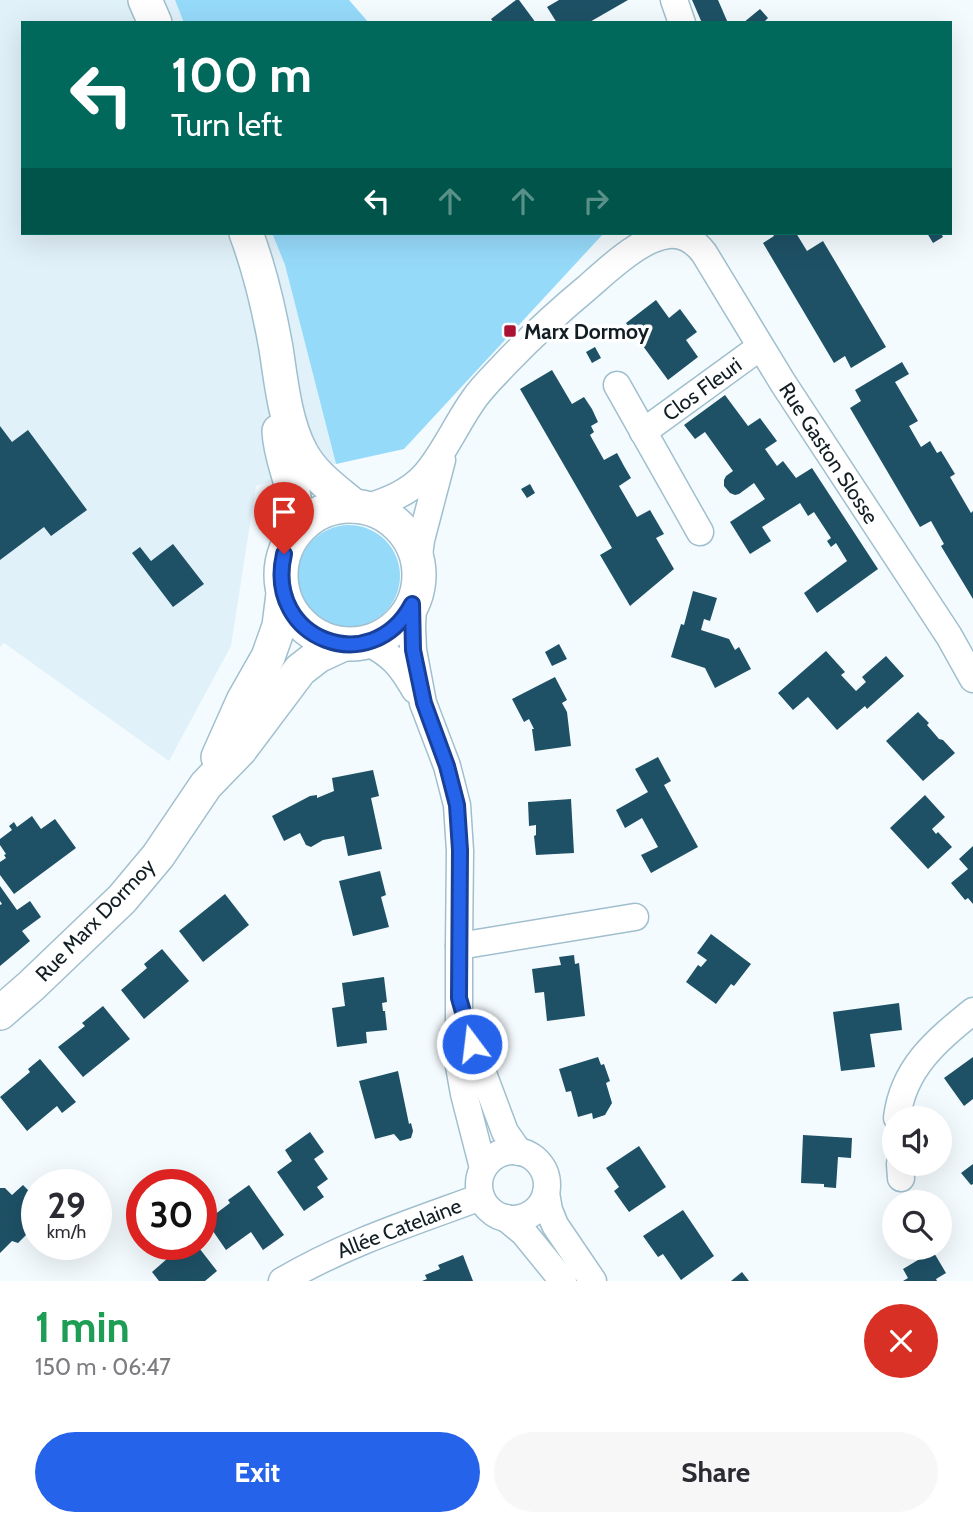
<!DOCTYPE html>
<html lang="en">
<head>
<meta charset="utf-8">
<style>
	:root { --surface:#fff; --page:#f7f7f7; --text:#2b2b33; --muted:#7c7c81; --accent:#2563eb }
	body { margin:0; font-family:Cabin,sans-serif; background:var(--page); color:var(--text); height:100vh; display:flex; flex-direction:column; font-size:26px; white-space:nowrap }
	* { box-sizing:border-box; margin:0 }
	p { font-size:23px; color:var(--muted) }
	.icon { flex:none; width:38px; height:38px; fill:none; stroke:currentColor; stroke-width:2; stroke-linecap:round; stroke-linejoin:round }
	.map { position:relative; height:1281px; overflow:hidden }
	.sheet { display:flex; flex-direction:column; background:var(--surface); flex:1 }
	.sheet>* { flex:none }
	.hud { position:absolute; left:21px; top:21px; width:931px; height:214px; border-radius:0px; box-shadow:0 7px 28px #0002; background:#00695c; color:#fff; overflow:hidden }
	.buttons { position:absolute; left:882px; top:1106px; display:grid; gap:14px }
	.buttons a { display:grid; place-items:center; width:70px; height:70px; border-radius:50%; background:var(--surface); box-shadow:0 7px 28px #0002; font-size:35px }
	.speed { position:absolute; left:21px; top:1169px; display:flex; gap:14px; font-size:35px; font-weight:700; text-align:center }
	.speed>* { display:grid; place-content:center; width:91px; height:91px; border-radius:50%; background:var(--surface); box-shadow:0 7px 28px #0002; line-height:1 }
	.speed small { font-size:18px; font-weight:400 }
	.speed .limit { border:10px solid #d22; background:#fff; color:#111 }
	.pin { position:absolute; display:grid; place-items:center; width:60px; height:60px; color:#fff; margin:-72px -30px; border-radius:50% 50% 50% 0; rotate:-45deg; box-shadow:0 0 7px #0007 }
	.pin .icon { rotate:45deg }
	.me { position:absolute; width:77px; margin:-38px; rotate:345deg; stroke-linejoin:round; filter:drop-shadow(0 0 5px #0008) }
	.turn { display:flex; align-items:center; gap:24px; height:147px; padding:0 35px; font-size:32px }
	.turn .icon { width:91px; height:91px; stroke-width:2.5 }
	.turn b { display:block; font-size:49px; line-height:60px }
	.lanes { display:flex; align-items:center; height:66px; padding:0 35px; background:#0003; justify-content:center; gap:35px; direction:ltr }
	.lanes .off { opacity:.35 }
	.round { display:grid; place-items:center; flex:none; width:74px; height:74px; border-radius:37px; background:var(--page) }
	.head { display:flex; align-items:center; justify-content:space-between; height:119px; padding:0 35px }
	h1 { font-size:42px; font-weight:700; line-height:52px; color:#1e9e55 }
	.primary-button { display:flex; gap:14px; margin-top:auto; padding:14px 35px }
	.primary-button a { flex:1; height:80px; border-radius:42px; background:var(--accent); color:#fff; font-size:28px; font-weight:700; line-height:80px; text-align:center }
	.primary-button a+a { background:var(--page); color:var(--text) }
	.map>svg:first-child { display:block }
	.built { fill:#e1f1f9 }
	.green { fill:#96dafa }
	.building { fill:#1e5166 }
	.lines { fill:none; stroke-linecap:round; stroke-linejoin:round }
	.minor-casing { stroke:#a0bfce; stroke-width:29 }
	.tertiary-casing { stroke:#a0bfce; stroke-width:36 }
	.minor { stroke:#fff; stroke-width:26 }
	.tertiary { stroke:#fff; stroke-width:33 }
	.route-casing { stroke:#184099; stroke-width:18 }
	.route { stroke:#2563eb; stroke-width:12 }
	.poi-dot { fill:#aa1331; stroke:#fff; stroke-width:2.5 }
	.labels { text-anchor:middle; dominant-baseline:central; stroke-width:7; stroke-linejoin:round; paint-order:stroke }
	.poi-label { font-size:21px; font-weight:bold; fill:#121e23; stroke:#fff; text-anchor:start }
	.street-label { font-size:21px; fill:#121e23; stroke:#fff }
</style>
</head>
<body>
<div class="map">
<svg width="973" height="1281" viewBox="0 0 973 1281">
	<rect width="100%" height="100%" fill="#f4fbfe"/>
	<path class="built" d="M0 0H175L184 23H23V233H272L285 265 336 464 256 486 231 646 169 761 4 643 0 647Z"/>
	<g class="green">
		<path d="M175 0H349L369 23H184Z"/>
		<path d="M272 233H604L404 449 336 464 285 265Z"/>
		<circle cx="349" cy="576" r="51"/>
	</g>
	<g class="building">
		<path d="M516 0H519L536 23H494L491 19Z"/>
		<path d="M559 0H628L588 23H557L547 7Z"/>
		<path d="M692 0H718L728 23H702Z"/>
		<path d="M760 9 768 18 763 23H743Z"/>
		<path d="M772 233H796L807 251 823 241 886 347 851 368 845 356 834 363 763 243 774 236Z"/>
		<path d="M927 233H941L943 237 933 243Z"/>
		<path d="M656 300 669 318 680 309 697 332 686 340 698 357 668 380 626 323Z"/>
		<path d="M595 347 601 358 592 363 586 352Z"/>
		<path d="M902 362 909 374 895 382 918 421 909 426 921 447 930 441 937 453 941 451 955 474 950 477 971 513 973 511V599L941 546 944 544 931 521 920 527 850 408 861 401 855 390Z"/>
		<path d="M552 370 572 404 584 397 592 409 598 422 591 426 594 432 590 435 604 460 617 453 624 466 631 478 619 486 637 517 650 510 664 534 656 538 674 569 630 606 600 555 612 548 520 389Z"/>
		<path d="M725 395 748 426 760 418 777 441 765 449 777 466 783 461 796 478 812 468 878 569 817 613 804 593 847 561 836 543 831 547 827 541 831 538 814 512 808 516 800 503 762 527 771 541 750 554 730 522 765 499 754 483 739 494 735 495 730 493 724 486V480L726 476 733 471 705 432 695 439 684 425Z"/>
		<path d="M0 426 12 442 28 430 87 510 51 536 44 527 0 560Z"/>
		<path d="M530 484 535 493 527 498 521 489Z"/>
		<path d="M173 544 204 584 173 607 132 553 140 547 151 561Z"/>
		<path d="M693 591 717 598 710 621 704 619 701 630 729 639 735 650 739 647 751 669 715 688 705 668 671 657 681 624 684 625Z"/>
		<path d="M559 644 567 659 552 666 545 652Z"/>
		<path d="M826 651 845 672 841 675 856 691 866 682 862 677 886 656 904 676 867 709 865 706 837 730 808 697 793 710 778 693Z"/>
		<path d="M555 677 567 700 562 703 567 712 571 746 535 751 532 729H534L529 719 524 722 512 699Z"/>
		<path d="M918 712 929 723 927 725 939 739 943 740 955 753 923 781 886 741Z"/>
		<path d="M658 757 671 781 664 785 698 847 651 873 641 855 658 847 642 818 625 828 616 810 648 792 635 769Z"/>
		<path d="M373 770 379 796 371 798 382 849 348 856 344 836 323 840 311 847 306 845 300 833 284 841 272 816 310 796 317 795V798L334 791 332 778Z"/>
		<path d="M925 795 945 817 932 829 936 834 938 832 952 847 928 869 890 828Z"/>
		<path d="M571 799 574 853 536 855 534 836 536 835V825L529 826 528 802Z"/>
		<path d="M32 816 41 829 55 819 76 848 14 894 0 875V862L6 858 4 855 6 854 0 845V839L12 830 9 826 14 822 17 827Z"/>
		<path d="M973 846V904L968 898 965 900 951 883 968 869 959 859Z"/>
		<path d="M380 871 386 895 381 897 389 927 353 936 339 881Z"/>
		<path d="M0 886 17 910 30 901 41 917 22 931 30 941 0 966V905L2 904 0 901Z"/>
		<path d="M225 894 249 925 203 962 179 931Z"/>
		<path d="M711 934 751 964 734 986 731 984 716 1004 686 982 698 965 701 967 707 960 697 953Z"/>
		<path d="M162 949 189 981 144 1019 121 990 147 968 144 964Z"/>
		<path d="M574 955 575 964 579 963 585 1016 547 1021 544 992 535 993 532 969 561 965 559 957Z"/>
		<path d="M384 977 387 1002 382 1003 383 1011H385L387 1030 366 1032 367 1043 337 1047 332 1008 345 1006 342 983Z"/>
		<path d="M899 1003 902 1030 870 1034 875 1067 841 1071 833 1012Z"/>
		<path d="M103 1006 130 1039 83 1077 58 1047 85 1026 82 1023Z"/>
		<path d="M598 1057 601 1065 604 1064 610 1081 606 1083 612 1103 605 1115 593 1119 592 1113 578 1117 571 1091 566 1092 559 1069Z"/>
		<path d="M973 1057V1099L964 1106 944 1078Z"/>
		<path d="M40 1059 76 1102 62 1113 57 1106 27 1131 0 1097 30 1072 28 1069Z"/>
		<path d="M398 1071 409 1124 411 1123 413 1131 411 1138 400 1141 394 1134 375 1139 359 1081Z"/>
		<path d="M310 1132 324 1152 314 1159 328 1179 317 1187 324 1197 304 1211 277 1172 292 1161 285 1150Z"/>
		<path d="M803 1135 852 1138 851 1158 838 1157 836 1188 824 1187V1184L801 1183Z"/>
		<path d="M639 1146 666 1187 629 1212 614 1191 619 1187 606 1168Z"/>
		<path d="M973 1164V1184L971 1185 961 1173Z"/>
		<path d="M23 1185 37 1199V1220L27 1230V1234L18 1243 12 1241 0 1253V1188H5L12 1195Z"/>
		<path d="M249 1185 284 1235 263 1250 251 1232 226 1250 206 1221 230 1203 228 1200Z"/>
		<path d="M683 1210 714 1256 681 1280 663 1254 658 1257 643 1236Z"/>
		<path d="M184 1244H196L217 1271 205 1281H159L152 1272Z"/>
		<path d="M933 1251 946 1273 936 1279 937 1281H903L908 1278 903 1269Z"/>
		<path d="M463 1255 473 1281H422L427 1279 425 1275 440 1269 438 1265Z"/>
		<path d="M742 1272 749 1281H731Z"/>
	</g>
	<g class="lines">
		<g class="minor-casing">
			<g id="minor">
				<path d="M674 0 682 23"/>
				<path d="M617 385 700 532"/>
				<path d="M643 432 760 347"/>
				<path d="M365 508C387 501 409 493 425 475 445 452 456 424 474 399 483 386 495 375 506 363 532 336 559 311 588 287 605 272 623 255 643 244 650 240 660 236 668 235 683 233 695 241 704 253L783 383 949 636 973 679"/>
				<path d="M418 563 421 540 442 460"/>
				<path d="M413 604 412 627 413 650 423 703 447 766 457 805 460 851 459 946V1066L464 1094 483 1168"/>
				<path d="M366 642C392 654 401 666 415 690"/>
				<path d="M459 946 635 917"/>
				<path d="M467 1026 472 1044 505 1132 519 1152"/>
				<path d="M897 1118C903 1068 936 1041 973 1011"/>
				<circle cx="513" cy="1185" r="34"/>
				<path d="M900 1164 901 1178"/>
				<path d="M546 1193 549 1210 555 1225 593 1281"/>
				<path d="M506 1218 524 1233 563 1281"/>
				<path d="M282 1281C344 1244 413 1222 481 1197"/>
			</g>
		</g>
		<g class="tertiary-casing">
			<g id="tertiary">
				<path d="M145 0 155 23"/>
				<path d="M246 233C260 270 269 309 276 348 281 381 285 422 301 452 312 474 335 490 354 506"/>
				<path d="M279 431C280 453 288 471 293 492 296 505 296 518 296 531"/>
				<circle cx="350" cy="575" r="69"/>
				<path d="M218 757 243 701 268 657 279 626 283 594"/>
				<path d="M0 1013 31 986 122 899 158 856 206 785 240 750 300 670 318 656 344 644"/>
			</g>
		</g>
		<use href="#minor" class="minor"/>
		<use href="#tertiary" class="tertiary"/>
	</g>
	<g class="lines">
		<g class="route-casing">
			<path id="route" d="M284 554C264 640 372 680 412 604L413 650 424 703 447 766 457 805 460 850 459 998 472 1044"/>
		</g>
		<use href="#route" class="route"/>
	</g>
	<rect class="poi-dot" x="503" y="324" width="14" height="14" rx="3.5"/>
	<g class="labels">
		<g class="poi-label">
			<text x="524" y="331">Marx Dormoy</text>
		</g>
		<g class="street-label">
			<text transform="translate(702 389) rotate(-36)">Clos Fleuri</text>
			<text transform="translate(829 453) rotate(57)">Rue Gaston Slosse</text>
			<text transform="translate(95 920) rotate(-46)">Rue Marx Dormoy</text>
			<text transform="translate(399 1228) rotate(-21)">Allée Catelaine</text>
		</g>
	</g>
</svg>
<div class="buttons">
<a><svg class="icon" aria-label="sound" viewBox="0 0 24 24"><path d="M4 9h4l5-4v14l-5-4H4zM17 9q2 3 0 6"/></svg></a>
<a><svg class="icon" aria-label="search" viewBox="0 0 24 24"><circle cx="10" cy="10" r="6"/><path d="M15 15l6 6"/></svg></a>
</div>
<div class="speed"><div>29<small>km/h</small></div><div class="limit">30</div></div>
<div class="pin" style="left:284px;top:554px;background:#d93025"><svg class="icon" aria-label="arrive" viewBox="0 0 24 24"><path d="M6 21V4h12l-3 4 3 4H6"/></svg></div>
<svg class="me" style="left:472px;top:1044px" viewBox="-20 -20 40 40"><circle r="17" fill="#2563eb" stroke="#fff" stroke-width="3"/><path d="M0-11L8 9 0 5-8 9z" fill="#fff"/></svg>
<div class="hud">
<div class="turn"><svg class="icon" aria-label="left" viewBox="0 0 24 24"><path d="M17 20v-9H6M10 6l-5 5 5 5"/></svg><div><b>100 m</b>Turn left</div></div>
<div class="lanes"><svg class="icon" aria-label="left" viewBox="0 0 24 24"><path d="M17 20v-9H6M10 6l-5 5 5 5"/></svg><svg class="icon off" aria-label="ahead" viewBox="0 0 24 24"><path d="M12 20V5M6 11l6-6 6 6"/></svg><svg class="icon off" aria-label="ahead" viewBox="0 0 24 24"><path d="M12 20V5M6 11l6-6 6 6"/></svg><svg class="icon off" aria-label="right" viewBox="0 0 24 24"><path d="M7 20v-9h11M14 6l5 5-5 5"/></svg></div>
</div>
</div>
<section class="sheet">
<div class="head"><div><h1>1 min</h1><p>150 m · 06:47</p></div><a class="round" style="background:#d93025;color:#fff"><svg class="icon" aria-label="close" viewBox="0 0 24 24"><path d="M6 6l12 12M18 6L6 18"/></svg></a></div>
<div class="primary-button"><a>Exit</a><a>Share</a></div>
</section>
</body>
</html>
